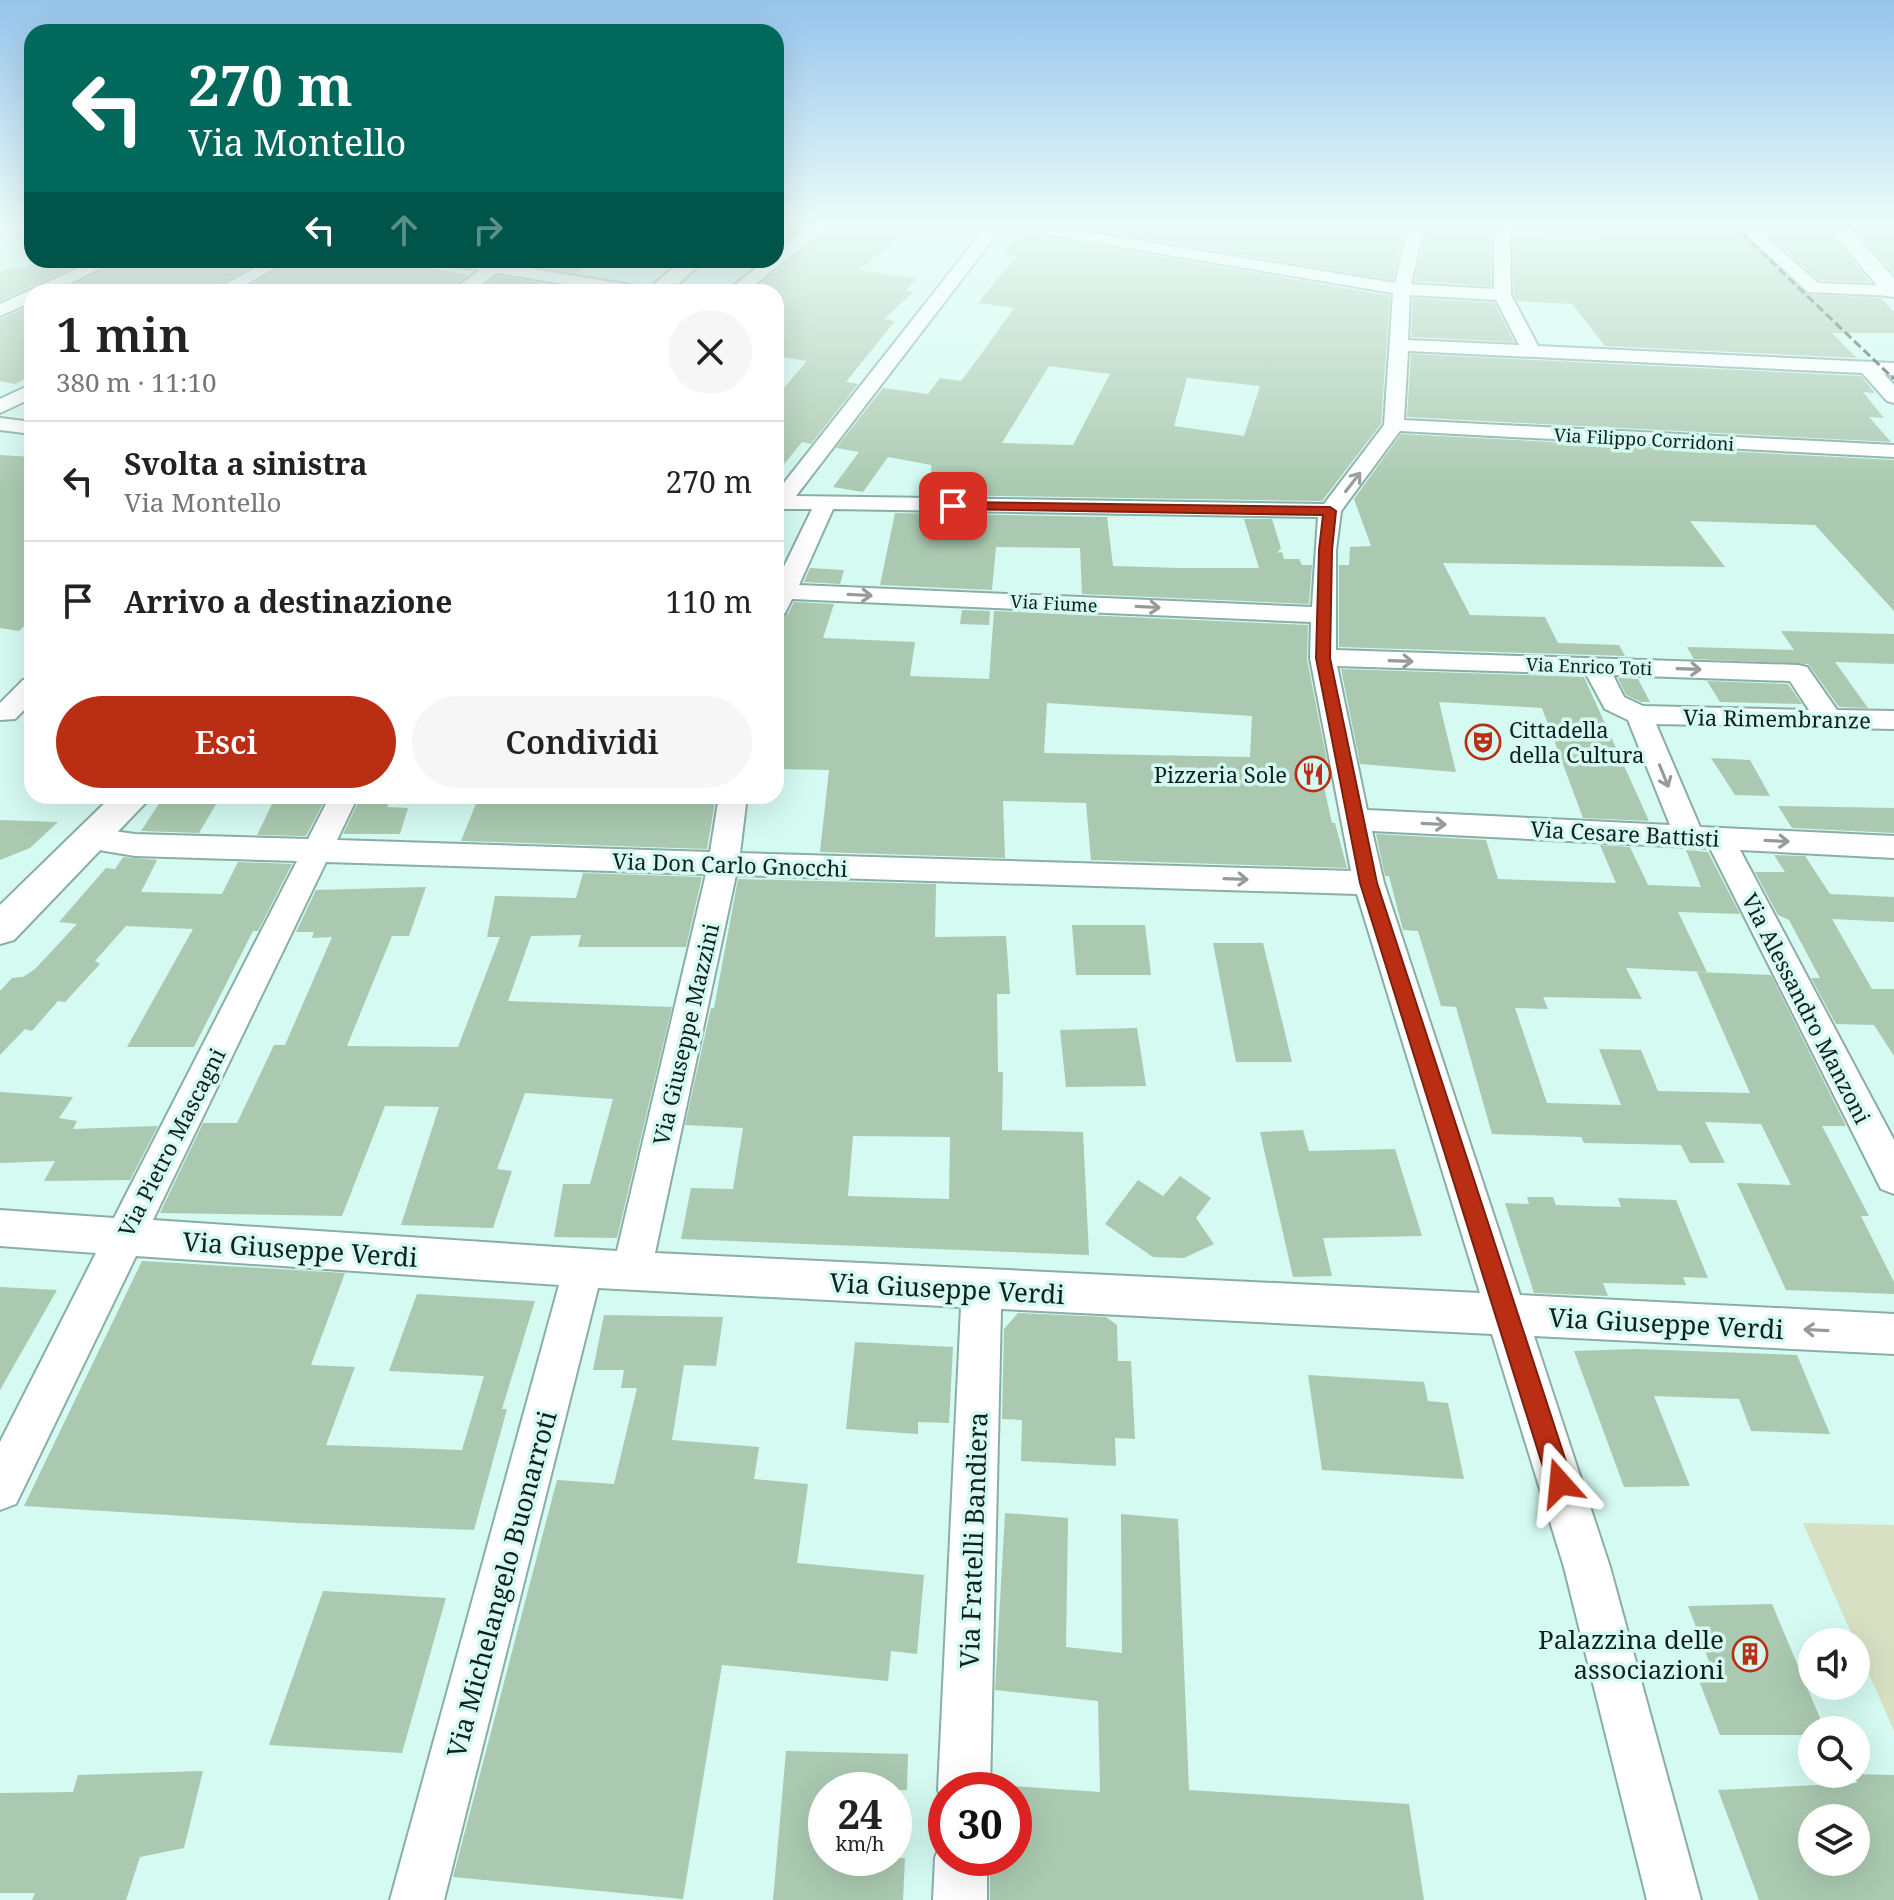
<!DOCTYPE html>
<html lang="it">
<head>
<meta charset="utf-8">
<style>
	:root { --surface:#fff; --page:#f6f6f6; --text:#222; --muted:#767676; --line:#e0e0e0; --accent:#ba2f14 }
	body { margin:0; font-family:"Noto Serif",serif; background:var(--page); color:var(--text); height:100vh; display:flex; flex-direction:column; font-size:30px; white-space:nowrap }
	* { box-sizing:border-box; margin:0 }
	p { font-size:26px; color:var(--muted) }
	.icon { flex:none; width:44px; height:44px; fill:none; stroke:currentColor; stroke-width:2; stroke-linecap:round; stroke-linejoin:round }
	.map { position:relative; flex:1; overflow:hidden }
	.side { position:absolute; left:24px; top:284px; width:760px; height:520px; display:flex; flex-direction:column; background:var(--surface); border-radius:24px; box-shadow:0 8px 32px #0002 }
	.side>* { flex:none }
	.hud { position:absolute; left:24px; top:24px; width:760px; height:244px; border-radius:24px; box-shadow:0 8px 32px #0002; background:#00695c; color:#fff; overflow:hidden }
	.fabs { position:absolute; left:1798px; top:1628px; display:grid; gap:16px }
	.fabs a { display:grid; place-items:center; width:72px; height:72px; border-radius:50%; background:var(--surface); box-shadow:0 8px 32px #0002; font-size:40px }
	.speed { position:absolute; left:808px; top:1772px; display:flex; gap:16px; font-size:40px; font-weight:700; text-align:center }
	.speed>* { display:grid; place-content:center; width:104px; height:104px; border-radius:50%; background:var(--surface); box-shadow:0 8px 32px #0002; line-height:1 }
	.speed small { font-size:20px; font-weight:400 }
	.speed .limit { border:12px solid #d22; background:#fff; color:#111 }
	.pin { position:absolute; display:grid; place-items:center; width:68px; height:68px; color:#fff; margin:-34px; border-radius:16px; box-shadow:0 4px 12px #0006 }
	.me { position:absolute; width:88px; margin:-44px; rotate:342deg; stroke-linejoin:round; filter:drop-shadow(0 0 6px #0008) }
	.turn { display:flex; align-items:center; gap:28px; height:168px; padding:0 32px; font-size:36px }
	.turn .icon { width:104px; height:104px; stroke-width:2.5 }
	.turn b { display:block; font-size:56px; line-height:68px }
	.lanes { display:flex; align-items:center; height:76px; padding:0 32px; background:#0003; justify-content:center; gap:40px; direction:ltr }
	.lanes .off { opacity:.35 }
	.round { display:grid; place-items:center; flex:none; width:84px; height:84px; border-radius:42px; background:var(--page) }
	.summary { display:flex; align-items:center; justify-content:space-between; height:136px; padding:0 32px }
	h1 { font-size:48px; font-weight:600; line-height:60px }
	.primary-button { display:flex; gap:16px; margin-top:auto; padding:16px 32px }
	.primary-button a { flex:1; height:92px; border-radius:48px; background:var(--accent); color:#fff; font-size:32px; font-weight:600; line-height:92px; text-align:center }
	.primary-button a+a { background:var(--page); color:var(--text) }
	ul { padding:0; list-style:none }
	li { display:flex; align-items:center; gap:24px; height:120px; padding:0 32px; border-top:2px solid var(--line) }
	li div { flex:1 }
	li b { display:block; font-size:30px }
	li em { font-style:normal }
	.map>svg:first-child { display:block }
	.green { fill:#d7e0c3 }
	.building { fill:#abc9b0; fill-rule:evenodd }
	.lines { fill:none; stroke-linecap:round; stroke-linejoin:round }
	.minor-casing { stroke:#89aea6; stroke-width:4 }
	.tertiary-casing { stroke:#89aea6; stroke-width:4 }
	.minor { fill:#fff; fill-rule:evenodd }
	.tertiary { fill:#fff; fill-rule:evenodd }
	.rail { stroke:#3b4f4b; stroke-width:3; stroke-dasharray:9 4; stroke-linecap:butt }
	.oneway { stroke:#949b99 }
	.route { fill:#ba2f14; stroke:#791f0d; stroke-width:2 }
	.labels { text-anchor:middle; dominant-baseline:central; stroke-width:7; stroke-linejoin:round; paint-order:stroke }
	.far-street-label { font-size:18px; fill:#11201d; stroke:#d4faf1 }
	.street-label { font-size:22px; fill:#11201d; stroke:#d4faf1 }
	.poi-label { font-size:22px; fill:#11201d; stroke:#d4faf1; text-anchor:start }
	.near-street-label { font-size:26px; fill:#11201d; stroke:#d4faf1 }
	.near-poi-label { font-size:26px; fill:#11201d; stroke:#d4faf1; text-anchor:end }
</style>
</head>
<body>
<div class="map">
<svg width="1894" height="1900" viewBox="0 0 1894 1900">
	<rect width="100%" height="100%" fill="#d4faf1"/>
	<path class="green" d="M1803 1523 1894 1525V1731Z"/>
	<g class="building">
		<path d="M776 224H807L776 248Z"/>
		<path d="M833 224H915L859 270 916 279 905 291 913 292 884 319 895 321 846 382 858 384 811 444 802 442 776 474V397L807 361 776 356V292H751Z"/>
		<path d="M1058 224H1406L1393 280Z"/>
		<path d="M1428 224H1491V286L1415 281Z"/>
		<path d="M1585 224H1732L1806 294 1881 298 1894 312V333H1832L1857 358 1605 346 1572 304 1517 301 1514 294 1513 237 1600 239Z"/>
		<path d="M1757 224H1822L1870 282 1819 280Z"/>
		<path d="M1850 224H1884L1894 233V273Z"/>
		<path d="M1021 233 1390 296 1381 424 1322 501 933 495 931 465 888 457 863 492 833 487 859 452 836 448 883 388 928 394 940 378 961 381 977 360 1014 308 978 303 1017 256 1004 254ZM1049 366 1110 374 1073 445 1002 443ZM1187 378 1260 386 1244 436 1174 426Z"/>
		<path d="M41 260H88L0 301V272L12 267 21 269Z"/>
		<path d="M119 260H263L208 292H61Z"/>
		<path d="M292 260H386L469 275 447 292H421L383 284 382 292H239Z"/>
		<path d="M520 260H595L576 273 516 263Z"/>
		<path d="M499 276 557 286 549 292H475Z"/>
		<path d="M1413 298 1494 303 1514 342 1411 337Z"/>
		<path d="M32 305V375L15 384 0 381V319Z"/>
		<path d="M1411 354 1861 376 1875 393 1863 392 1884 418 1869 417 1891 442 1407 417Z"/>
		<path d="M1401 434 1894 460V611L1815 525 1690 521 1725 567 1443 563 1470 615 1545 617 1558 643 1619 645 1625 656 1339 647V565H1349L1350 547 1371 546 1354 499Z"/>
		<path d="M0 455 32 457V618L19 631 0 628Z"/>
		<path d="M895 513 1107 517 1113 566 1180 568H1259L1244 519H1272L1281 548 1277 553 1282 552 1284 559H1299L1302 565H1312L1309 604 1082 594 1080 548 996 547 992 590 880 585Z"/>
		<path d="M810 568 844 570 840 584 804 582Z"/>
		<path d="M794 602 834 604 823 638 915 642 910 676 989 679 994 611 1308 625 1307 659 1327 761 1318 760 1332 823H1335L1347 868 1091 860 1086 803 1003 801 1005 858 820 852 829 770 776 769V618L788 614ZM1047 703 1252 716 1250 757 1044 753Z"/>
		<path d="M962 610 990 611 989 625 960 624Z"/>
		<path d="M1781 631 1894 634V664L1835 662 1868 708 1839 707 1808 664 1694 659 1687 647 1794 650Z"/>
		<path d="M1341 669 1584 677 1649 821 1583 818 1542 708 1439 702 1456 772 1360 764Z"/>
		<path d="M1618 678 1638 679 1650 702H1641L1626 695Z"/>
		<path d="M1707 681 1788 684 1802 704 1720 702Z"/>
		<path d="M1711 758 1750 760 1770 796 1735 795Z"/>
		<path d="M164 796H221L199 833 141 831Z"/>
		<path d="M276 796H327L306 836 257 835Z"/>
		<path d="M361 796H392L387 807 408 808 400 834H343Z"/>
		<path d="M479 796H716L707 849 461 841Z"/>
		<path d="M1778 806 1894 808V833L1792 828Z"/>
		<path d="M0 820 58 822 30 848 0 860Z"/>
		<path d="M1376 834 1486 840 1498 879 1616 883 1600 845 1630 847 1648 885 1701 887 1686 850 1708 852 1740 914 1678 912 1707 972 1626 968 1642 999 1543 997 1548 1009 1515 1008 1547 1103 1621 1105 1599 1049 1641 1050 1658 1091 1750 1093 1697 972 1771 975 1846 1126H1822L1869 1216H1861L1894 1282V1294L1786 1290 1737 1183 1791 1185 1761 1124 1705 1122 1725 1163H1690L1681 1145 1584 1143 1581 1137 1492 1134 1456 1007 1441 1006 1418 931 1403 930 1389 876H1385Z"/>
		<path d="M1774 855 1805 856 1830 894 1894 897V922L1832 919 1872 989H1894V1056L1874 1025 1836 1024 1811 978H1820L1789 920 1778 915 1755 872H1785Z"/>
		<path d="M123 857 157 860 141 892 222 894 238 862 292 864 258 931H253L194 1047H127L193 929 126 926 95 961 100 964 65 1002 58 1001 32 1031 25 1029 0 1055V991L12 978 23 977 35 969 77 924 59 922 106 868 115 869Z"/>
		<path d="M583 873 702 877 686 947H578L581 935 531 936 508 1001 672 1007 617 1238 554 1237 563 1184H590L613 1099 525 1093 497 1169 512 1171 493 1228 401 1225 439 1107 385 1106 342 1216 160 1213 203 1123H237L274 1045H285L332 937 312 938 314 932H296L316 890 426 887 409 936H392L347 1046 458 1047 500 937H487L495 896 576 898Z"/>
		<path d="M738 879 936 884 935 937 1006 936 1010 994H997L998 1072H1003L1002 1130 1083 1132 1089 1255 681 1239 691 1188 733 1189 743 1128 685 1125 711 1008H714ZM853 1136 950 1137 949 1199 848 1196Z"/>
		<path d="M1072 925H1145L1151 975H1076Z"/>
		<path d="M1213 943H1263L1292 1062H1236Z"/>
		<path d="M1137 1028 1146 1086 1066 1087 1060 1030Z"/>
		<path d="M0 1092 73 1097 59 1118 77 1121 73 1129 158 1126 130 1180 44 1181 55 1161 0 1163Z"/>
		<path d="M1303 1130 1309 1151 1395 1149 1422 1236 1323 1238 1332 1276 1293 1277 1260 1132Z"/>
		<path d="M1180 1176 1211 1198 1196 1218 1214 1244 1184 1258 1153 1257 1105 1224 1138 1180 1163 1196Z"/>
		<path d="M1527 1197H1553L1556 1205 1621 1207 1618 1198 1676 1200 1708 1278 1683 1277 1686 1285 1603 1283 1608 1296 1534 1293 1505 1203 1529 1204Z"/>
		<path d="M142 1261 345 1273 311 1365 355 1367 326 1445 462 1450 484 1376 389 1371 417 1294 535 1301 502 1409H507L474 1530 297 1523 24 1506Z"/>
		<path d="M0 1287 57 1290 0 1390Z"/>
		<path d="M1018 1313 1106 1317 1117 1325 1118 1361H1131L1135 1439 1115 1438 1116 1466 1021 1461 1022 1420 1002 1419 1004 1329Z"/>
		<path d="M604 1315 723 1317 716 1366 684 1365 672 1440 759 1447 754 1479 808 1484 797 1563 924 1575 917 1654 891 1651 888 1681 722 1665 683 1899 453 1877 557 1480 614 1484 637 1388H621L624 1370H593Z"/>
		<path d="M855 1342 953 1347 949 1423 918 1422V1434L846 1429Z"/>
		<path d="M1635 1349 1797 1355 1830 1434 1751 1431 1739 1399 1654 1396 1690 1486 1624 1487 1574 1351Z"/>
		<path d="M1308 1375 1424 1382 1428 1401 1448 1403 1464 1479 1322 1470Z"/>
		<path d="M1005 1513 1068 1518 1066 1647 1122 1653 1121 1514 1178 1519 1189 1790 1409 1804 1424 1900H990V1858H1014V1786L1100 1792 1098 1701 995 1690Z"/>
		<path d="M323 1591 446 1598 402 1753 269 1745Z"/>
		<path d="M1772 1604 1825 1730H1812V1735H1720L1696 1673 1713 1672 1688 1606Z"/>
		<path d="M786 1751 908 1754 907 1790H826V1858H905L903 1900H773Z"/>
		<path d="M203 1771 184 1848 140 1857 126 1900H32L35 1893H0V1793L73 1792 78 1775Z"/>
		<path d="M1854 1774 1894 1775V1900H1759L1718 1790 1857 1783ZM1812 1818H1856V1862H1812Z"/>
	</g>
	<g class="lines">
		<g class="minor-casing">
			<g id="minor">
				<path d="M812 224H830L746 292H726L766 260H776V252Z"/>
				<path d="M988 224H1038L1395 283 1409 224H1425L1411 284 1494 289V224H1510L1511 295 1538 346 1894 363V375L1884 374 1894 385V403L1887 401 1862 373 1408 351 1404 420 1894 445V457L1400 431 1341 511 1336 550V650L1798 665 1807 667 1837 710 1894 711V729L1656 724 1700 827 1894 836V858L1740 850 1894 1140V1194L1881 1189 1710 848 1372 831 1384 883 1520 1295 1894 1314V1354L1534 1336 1610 1567 1701 1900H1647L1564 1567 1492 1334 1001 1309 990 1790H946V1808L938 1790 961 1307 598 1288 444 1900H390L559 1285 136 1256 16 1504 0 1510V1442L96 1253 0 1246V1210L114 1218 297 861 135 856 81 847 76 839 81 831 91 828 135 834 308 839 330 796H358L337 840 710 852 719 796H747L740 853 1351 871 1310 658 1311 622 792 599 785 613 776 615V583L812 509H776V493ZM1002 227 1393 293 1384 425 1324 504 796 496ZM1410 295 1496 300 1519 345 1408 340ZM833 509 1318 517 1312 607 799 585ZM1337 666 1586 674 1605 709 1628 720 1670 825 1367 810ZM1613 675 1790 681 1809 710 1643 706 1624 697ZM326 862 706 874 617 1251 153 1220ZM736 875 1357 894 1480 1293 655 1253Z"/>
				<path d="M1735 224H1752L1818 283 1894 286V296L1808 292Z"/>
				<path d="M95 260H116L54 292H32V302L0 316V304Z"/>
				<path d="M269 260H289L233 292H211Z"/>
				<path d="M438 260 492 263 511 260 510 265 642 287 651 292H611L498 273 470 292H450L480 270 446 265Z"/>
				<path d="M32 384V398L0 413V399Z"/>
				<path d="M0 418 32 422V434L0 430Z"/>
				<path d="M32 678V702L15 719 0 720V703L23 680Z"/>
				<path d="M946 1838V1858H987V1900H933L935 1858 942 1839Z"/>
			</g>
		</g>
		<g class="tertiary-casing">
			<g id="tertiary">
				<path d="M1825 224H1846L1894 278V297L1886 296Z"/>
				<path d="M682 260H705L669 292H645Z"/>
				<path d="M112 796H152L14 940 0 944V905Z"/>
			</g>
		</g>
		<use href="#minor" class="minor"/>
		<use href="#tertiary" class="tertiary"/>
		<path class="rail" d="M1732 224 1894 379"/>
	</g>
	<defs><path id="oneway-shaft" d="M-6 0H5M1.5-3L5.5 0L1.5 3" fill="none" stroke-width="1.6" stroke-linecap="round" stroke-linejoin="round" transform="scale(2)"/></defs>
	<g class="oneway">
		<use href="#oneway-shaft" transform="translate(1353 482) rotate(-52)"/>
		<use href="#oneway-shaft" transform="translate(860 595) rotate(3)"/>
		<use href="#oneway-shaft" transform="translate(1148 607) rotate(3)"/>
		<use href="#oneway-shaft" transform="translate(1401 661) rotate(2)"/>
		<use href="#oneway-shaft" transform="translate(1689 669) rotate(2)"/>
		<use href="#oneway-shaft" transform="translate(1664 776) rotate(68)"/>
		<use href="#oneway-shaft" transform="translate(1434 824) rotate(3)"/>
		<use href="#oneway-shaft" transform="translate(1777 841) rotate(3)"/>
		<use href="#oneway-shaft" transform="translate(1236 879) rotate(2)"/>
		<use href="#oneway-shaft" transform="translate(1816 1330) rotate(-177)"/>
	</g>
	<linearGradient id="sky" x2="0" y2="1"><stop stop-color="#96c4ec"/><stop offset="0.46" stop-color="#ecfdf9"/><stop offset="1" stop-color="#ecfdf9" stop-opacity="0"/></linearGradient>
	<rect width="1894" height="490" fill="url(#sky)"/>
	<path class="route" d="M953 502 1330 507 1336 511 1332 550 1330 658 1377 883 1573 1483 1569 1492 1560 1496 1552 1492 1548 1483 1360 883 1316 658 1319 550 1323 515 949 509 947 506Z"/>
	<defs>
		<g id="theatre-ring" transform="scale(1.8)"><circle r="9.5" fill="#d4faf1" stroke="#ba2f14" stroke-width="1.5"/><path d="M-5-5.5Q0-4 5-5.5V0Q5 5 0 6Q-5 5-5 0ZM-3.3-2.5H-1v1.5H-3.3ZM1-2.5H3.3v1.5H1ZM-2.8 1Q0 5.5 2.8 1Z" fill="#ba2f14"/></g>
		<g id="restaurant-ring" transform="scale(1.8)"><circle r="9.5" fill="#d4faf1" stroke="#ba2f14" stroke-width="1.5"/><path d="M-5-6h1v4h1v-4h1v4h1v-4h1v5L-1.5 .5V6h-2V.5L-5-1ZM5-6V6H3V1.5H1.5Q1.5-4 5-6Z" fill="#ba2f14"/></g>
		<g id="building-ring" transform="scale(1.8)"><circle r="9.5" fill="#d4faf1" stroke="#ba2f14" stroke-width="1.5"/><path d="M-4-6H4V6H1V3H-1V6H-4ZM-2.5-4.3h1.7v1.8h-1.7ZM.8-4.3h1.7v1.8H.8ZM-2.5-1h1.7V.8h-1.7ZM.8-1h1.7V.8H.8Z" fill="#ba2f14"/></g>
	</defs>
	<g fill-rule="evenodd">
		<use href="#theatre-ring" x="1483" y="742"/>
		<use href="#restaurant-ring" x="1313" y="774"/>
		<use href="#building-ring" x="1750" y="1654"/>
	</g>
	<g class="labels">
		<g class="far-street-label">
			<text transform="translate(1644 439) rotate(3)">Via Filippo Corridoni</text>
			<text transform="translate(1054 603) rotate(3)">Via Fiume</text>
			<text transform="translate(1589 666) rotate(2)">Via Enrico Toti</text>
		</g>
		<g class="street-label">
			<text transform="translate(1777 718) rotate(1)">Via Rimembranze</text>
			<text transform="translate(1625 833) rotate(3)">Via Cesare Battisti</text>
			<text transform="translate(730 864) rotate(2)">Via Don Carlo Gnocchi</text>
			<text transform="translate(1807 1008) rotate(63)">Via Alessandro Manzoni</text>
			<text transform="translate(685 1034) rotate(-77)">Via Giuseppe Mazzini</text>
			<text transform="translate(171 1142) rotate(-63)">Via Pietro Mascagni</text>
		</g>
		<g class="poi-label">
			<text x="1509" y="729">Cittadella<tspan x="1509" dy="25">della Cultura</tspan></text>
			<text x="1287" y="774" text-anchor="end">Pizzeria Sole</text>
		</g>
		<g class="near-street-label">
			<text transform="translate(300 1249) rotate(4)">Via Giuseppe Verdi</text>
			<text transform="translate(947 1288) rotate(3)">Via Giuseppe Verdi</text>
			<text transform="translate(1666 1323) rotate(3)">Via Giuseppe Verdi</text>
			<text transform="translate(973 1540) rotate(-88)">Via Fratelli Bandiera</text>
			<text transform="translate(501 1584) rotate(-75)">Via Michelangelo Buonarroti</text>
		</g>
		<g class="near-poi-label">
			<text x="1724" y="1639">Palazzina delle<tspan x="1724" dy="30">associazioni</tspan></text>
		</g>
	</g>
</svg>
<div class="fabs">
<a><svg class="icon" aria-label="sound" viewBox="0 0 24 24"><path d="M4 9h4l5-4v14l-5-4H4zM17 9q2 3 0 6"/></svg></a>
<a><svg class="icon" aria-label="search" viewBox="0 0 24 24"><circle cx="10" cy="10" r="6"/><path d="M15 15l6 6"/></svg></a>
<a><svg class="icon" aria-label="layers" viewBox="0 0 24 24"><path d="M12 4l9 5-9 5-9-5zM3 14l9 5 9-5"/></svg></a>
</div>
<div class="speed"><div>24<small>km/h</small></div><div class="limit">30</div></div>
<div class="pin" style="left:953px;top:506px;background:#d93025"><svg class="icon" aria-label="arrive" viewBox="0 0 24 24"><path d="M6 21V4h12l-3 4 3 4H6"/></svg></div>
<svg class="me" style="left:1560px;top:1483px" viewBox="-20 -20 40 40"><path d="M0-17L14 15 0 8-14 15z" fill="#ba2f14" stroke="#fff" stroke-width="4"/></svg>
<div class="hud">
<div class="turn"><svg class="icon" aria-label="left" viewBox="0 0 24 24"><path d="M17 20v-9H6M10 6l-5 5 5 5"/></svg><div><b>270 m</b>Via Montello</div></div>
<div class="lanes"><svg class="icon" aria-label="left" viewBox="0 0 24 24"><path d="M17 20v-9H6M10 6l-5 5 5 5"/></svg><svg class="icon off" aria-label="ahead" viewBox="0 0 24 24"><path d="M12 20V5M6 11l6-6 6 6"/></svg><svg class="icon off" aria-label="right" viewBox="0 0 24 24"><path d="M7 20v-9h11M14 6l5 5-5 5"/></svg></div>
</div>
<section class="side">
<div class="summary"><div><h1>1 min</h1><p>380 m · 11:10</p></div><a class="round"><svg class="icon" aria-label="close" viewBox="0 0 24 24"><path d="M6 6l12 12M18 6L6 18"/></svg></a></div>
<ul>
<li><svg class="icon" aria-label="left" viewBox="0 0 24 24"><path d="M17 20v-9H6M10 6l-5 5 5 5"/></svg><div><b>Svolta a sinistra</b><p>Via Montello</p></div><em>270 m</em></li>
<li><svg class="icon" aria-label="arrive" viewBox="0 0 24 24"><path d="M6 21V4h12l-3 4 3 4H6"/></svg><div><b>Arrivo a destinazione</b></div><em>110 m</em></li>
</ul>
<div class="primary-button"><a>Esci</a><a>Condividi</a></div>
</section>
</div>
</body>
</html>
